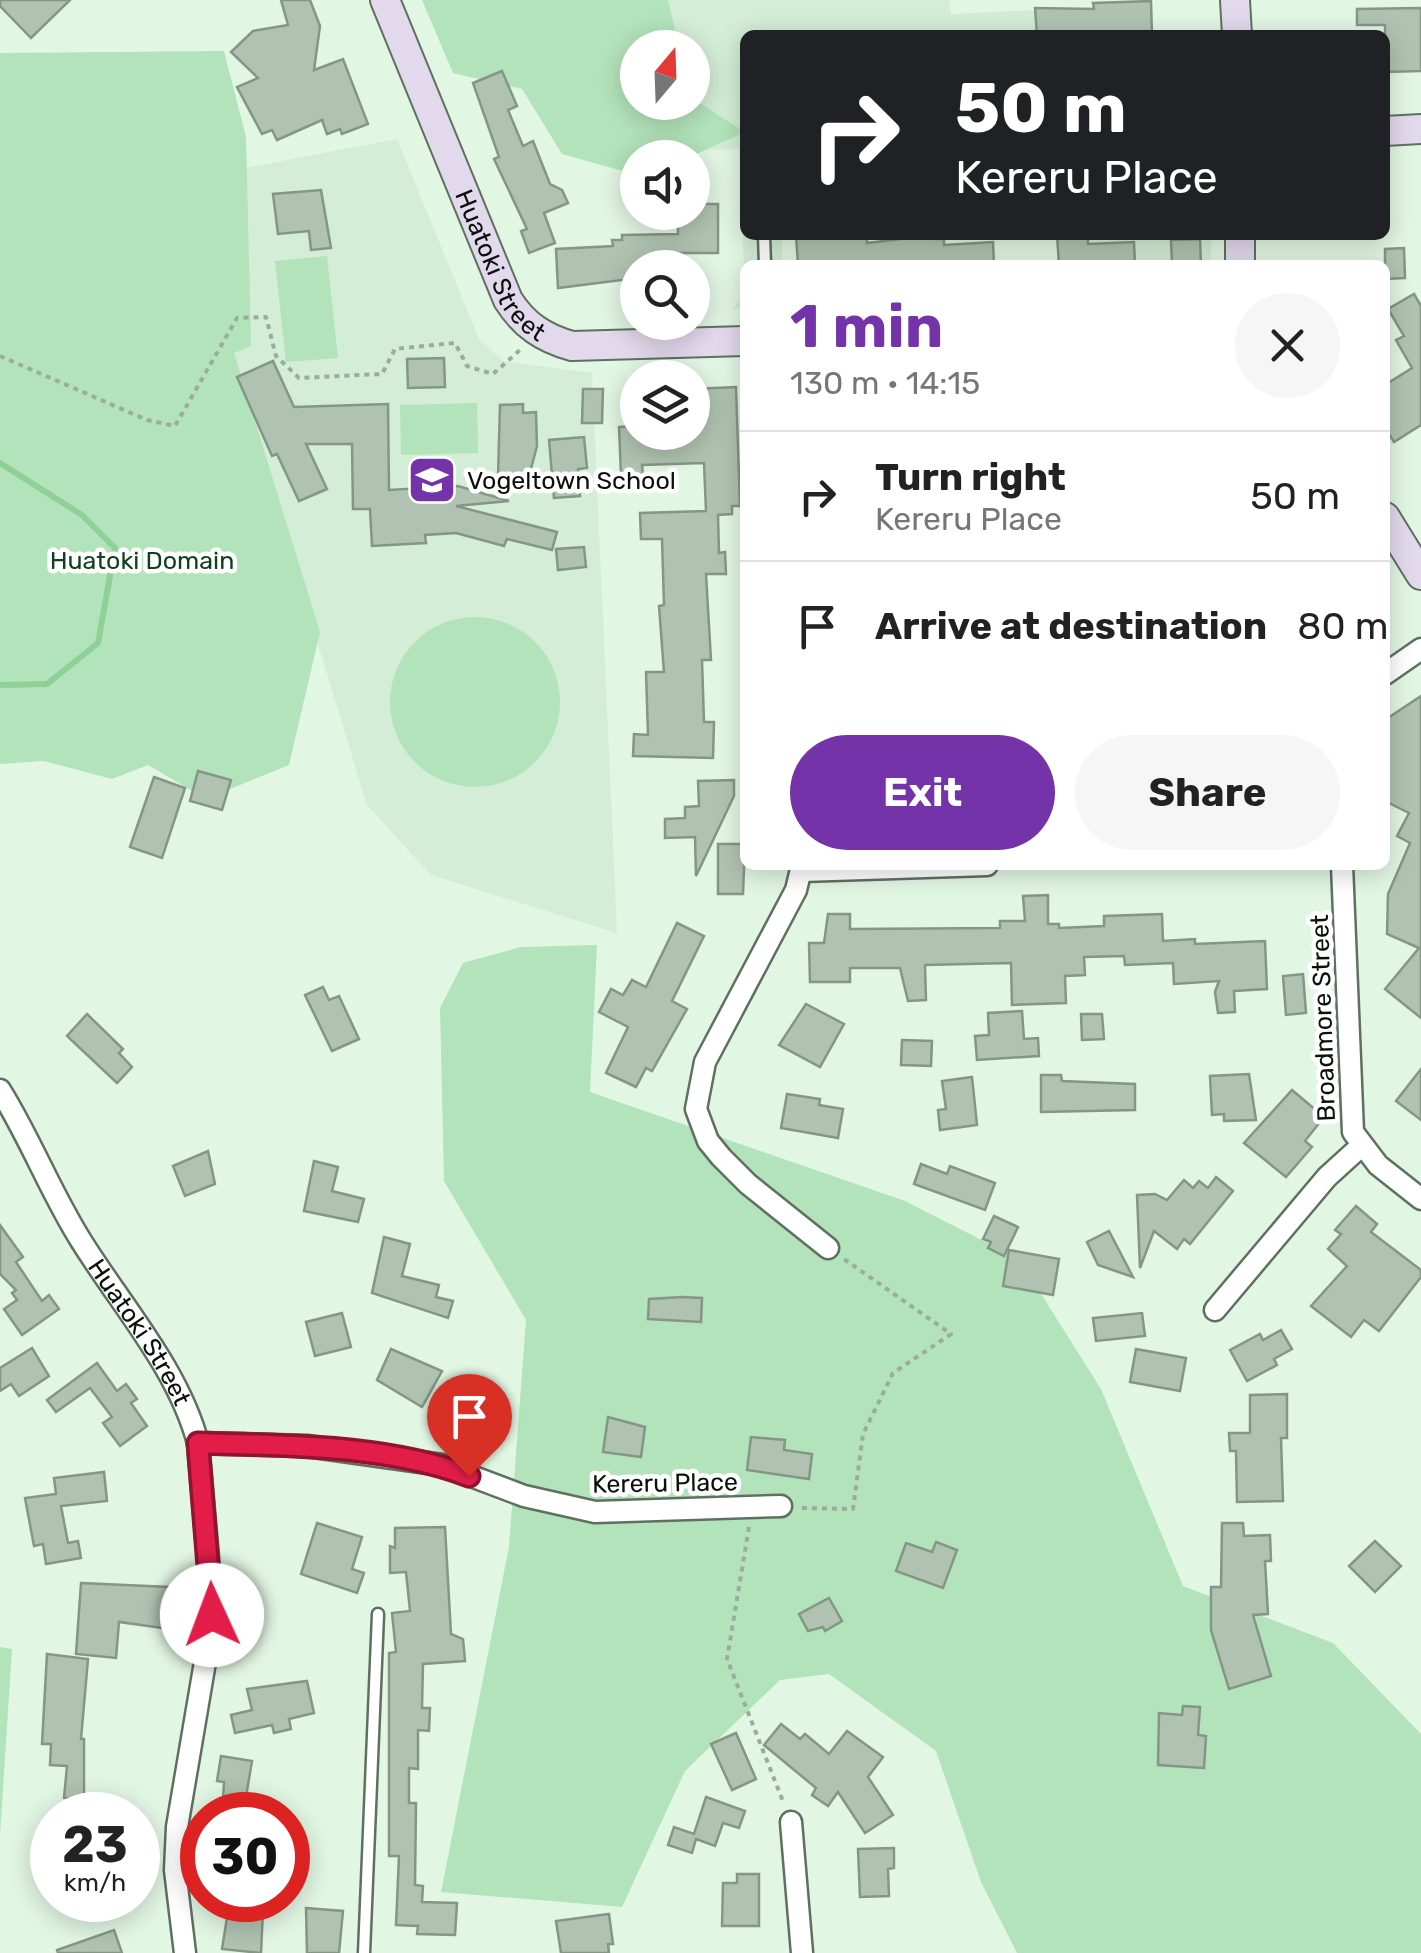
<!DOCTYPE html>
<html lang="en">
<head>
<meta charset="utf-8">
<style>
	:root { --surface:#fff; --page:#f6f6f6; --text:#222; --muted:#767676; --line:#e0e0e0; --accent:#7433a8 }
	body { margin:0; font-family:Rubik,sans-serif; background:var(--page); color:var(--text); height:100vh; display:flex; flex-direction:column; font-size:38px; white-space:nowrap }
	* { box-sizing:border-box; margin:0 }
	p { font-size:32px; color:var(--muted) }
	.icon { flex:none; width:55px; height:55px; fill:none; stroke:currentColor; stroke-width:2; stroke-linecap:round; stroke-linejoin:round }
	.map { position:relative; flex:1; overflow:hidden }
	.details { position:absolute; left:740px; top:260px; width:650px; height:610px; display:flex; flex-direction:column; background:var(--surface); border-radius:15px; box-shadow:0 5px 25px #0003 }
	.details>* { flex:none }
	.guide { position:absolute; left:740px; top:30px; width:650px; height:210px; border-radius:15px; box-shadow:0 5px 25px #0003; background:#202124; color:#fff; overflow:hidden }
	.needle { width:65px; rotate:19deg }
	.controls { position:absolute; left:620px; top:30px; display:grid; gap:20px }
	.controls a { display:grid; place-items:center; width:90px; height:90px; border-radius:50%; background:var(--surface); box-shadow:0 5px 25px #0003; font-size:50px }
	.speed { position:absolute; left:30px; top:1792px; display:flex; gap:20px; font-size:50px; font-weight:700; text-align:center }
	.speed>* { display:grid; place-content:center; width:130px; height:130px; border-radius:50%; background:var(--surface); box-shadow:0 5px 25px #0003; line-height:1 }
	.speed small { font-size:25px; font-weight:400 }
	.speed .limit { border:15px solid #d22; background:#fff; color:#111 }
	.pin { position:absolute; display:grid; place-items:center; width:85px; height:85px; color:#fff; margin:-102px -42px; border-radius:50% 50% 50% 0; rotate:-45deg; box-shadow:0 0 10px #0007 }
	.pin .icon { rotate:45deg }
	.me { position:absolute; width:110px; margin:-55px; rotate:358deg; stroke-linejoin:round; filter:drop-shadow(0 0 8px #0008) }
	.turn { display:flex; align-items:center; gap:35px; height:210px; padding:0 50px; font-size:45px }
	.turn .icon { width:130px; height:130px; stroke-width:2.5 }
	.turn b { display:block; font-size:70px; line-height:85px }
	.round { display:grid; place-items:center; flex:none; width:105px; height:105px; border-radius:52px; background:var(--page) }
	.head { display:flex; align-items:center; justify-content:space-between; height:170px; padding:0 50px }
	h1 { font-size:60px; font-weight:700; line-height:75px; color:var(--accent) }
	.button { display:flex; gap:20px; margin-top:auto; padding:20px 50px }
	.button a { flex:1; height:115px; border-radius:60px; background:var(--accent); color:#fff; font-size:40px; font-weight:700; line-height:115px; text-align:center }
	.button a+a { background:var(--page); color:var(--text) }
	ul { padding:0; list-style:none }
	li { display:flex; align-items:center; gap:30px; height:130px; padding:0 50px; border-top:2px solid var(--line) }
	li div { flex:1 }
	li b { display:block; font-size:38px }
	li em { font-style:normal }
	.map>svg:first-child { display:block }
	.built { fill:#d3edd6 }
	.green { fill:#b3e3ba }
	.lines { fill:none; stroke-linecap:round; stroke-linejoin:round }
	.stream { stroke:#8ed098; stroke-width:6 }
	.building { fill:#b0c3b2; stroke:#849686; stroke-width:2.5 }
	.lane-casing { stroke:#5f7061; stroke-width:15 }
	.street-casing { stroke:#5f7061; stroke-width:25 }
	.secondary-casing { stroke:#5f7061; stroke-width:32 }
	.path { stroke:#9bab9d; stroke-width:4; stroke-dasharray:5 5; stroke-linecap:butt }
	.lane { stroke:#fff; stroke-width:10 }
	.street { stroke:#fff; stroke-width:20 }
	.secondary { stroke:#e2d9ec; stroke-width:28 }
	.route-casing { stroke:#92132f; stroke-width:25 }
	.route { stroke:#e11d48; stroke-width:18 }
	.labels { text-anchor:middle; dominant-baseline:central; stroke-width:9; stroke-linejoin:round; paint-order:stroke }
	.street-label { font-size:25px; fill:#0a110b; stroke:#fff }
	.poi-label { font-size:25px; fill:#0a110b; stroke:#fff; text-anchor:start }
	.park-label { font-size:25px; fill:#10401d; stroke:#fff }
</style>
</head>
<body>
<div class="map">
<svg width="1421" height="1953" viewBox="0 0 1421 1953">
	<rect width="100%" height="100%" fill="#e2f6e4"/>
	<g class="built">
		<path d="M643 0H949L951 14 1036 10 1037 35H745V235H782V265H745V308L732 309 745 294 739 149 655 151 692 102V48L647 47Z"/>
		<path d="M397 139 479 339 503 361 592 373 617 933 431 875 367 805 233 365 188 179Z"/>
		<path d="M1080 235H1211V265H1082Z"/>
	</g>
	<g class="green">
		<path d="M422 0H668L679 47 638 48V102H692L693 99 745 132 690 157 638 158 637 175 562 154 522 89 453 73Z"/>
		<path d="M224 51 246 137 251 346 234 353 320 632 289 765 206 799 148 765 112 779 44 761 0 764V53Z"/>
		<path d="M327 256 338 358 286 362 275 261Z"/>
		<path d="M477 403 478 453 401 455 400 405Z"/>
		<circle cx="475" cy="702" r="85"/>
		<path d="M597 945 590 1092 905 1201 1019 1259 1101 1389 1183 1586 1333 1643 1421 1734V1953H1017L981 1882 936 1751 829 1674 780 1680 685 1771 622 1907 441 1892 509 1547 526 1320 444 1181 440 1008 463 963 521 947Z"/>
		<path d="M0 1647 12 1649 0 1836Z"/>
	</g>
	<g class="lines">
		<path class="stream" d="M0 463 82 515 115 548 98 643 47 684 0 685"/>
	</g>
	<g class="building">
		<path d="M0 0H70L31 38 0 6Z"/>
		<path d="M281 0H310L320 26 314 70 343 59 368 124 342 134 340 129 327 134 322 120 277 140 272 130 262 134 237 87 258 78 231 52 253 31 288 25Z"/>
		<path d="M1151 1 1152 35H1037L1035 8 1094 9 1093 3Z"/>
		<path d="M1421 8V71L1385 72V25H1357V9Z"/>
		<path d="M502 71 517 106 508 110 523 146 533 141 550 184 562 190 568 203 544 213 555 243 529 253 521 231 527 229 494 159 499 157 473 83Z"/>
		<path d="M321 190 331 248 311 250 309 231 278 234 273 194Z"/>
		<path d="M692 204H718V253H668L669 268H638V278L558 288 556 249 613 246 612 240H622V235L678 234V220L682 212H692Z"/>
		<path d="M796 235H867V243L934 235 935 239H944V245L993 242 994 265H798Z"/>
		<path d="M1057 235H1088V244L1134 242 1135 265H1059Z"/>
		<path d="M1200 239 1201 265H1172L1171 240Z"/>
		<path d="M1404 248 1405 278 1385 279V249Z"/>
		<path d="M1414 294 1421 306V425L1394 442 1385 428V385L1412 368 1396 340 1404 336 1388 309Z"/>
		<path d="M444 358 445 387 408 388 407 359Z"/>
		<path d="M273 361 294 407 388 404 389 490 458 486 509 501 456 506 557 532 552 550 507 539 504 546 456 533 425 535 426 543 372 546 370 509H353L352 444H306L327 489 299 501 277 454 272 456 237 377Z"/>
		<path d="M736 387 740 506H732V514L718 515 719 553 725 552 726 574H706L711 660H702L704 722H714L713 758 633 756 634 734 648 735 646 672H664L659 606 664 605 662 539H641L640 513 706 511 704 463 642 465 643 475 621 476 619 427 638 426V432H692V389Z"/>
		<path d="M583 389H603L602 423H582Z"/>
		<path d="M523 404V413L536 412 537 446 529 476 498 477 500 405Z"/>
		<path d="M584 437 587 468 578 469 580 496 554 498 549 440Z"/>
		<path d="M584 547 586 567 558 570 556 549Z"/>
		<path d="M1421 696V1018L1385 989 1419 948 1387 934 1388 894 1410 843 1397 836 1409 813 1385 801V720Z"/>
		<path d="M198 771 231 780 222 810 190 801Z"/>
		<path d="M154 777 185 788 162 858 130 847Z"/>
		<path d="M734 780V796L696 876 695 837 665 838V819L685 818V807L699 806 698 781Z"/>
		<path d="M718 844H745L743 894H718Z"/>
		<path d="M1048 895V924H1059V928L1104 926V916L1162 914 1163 941 1195 939V944L1265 941 1267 989 1234 991 1235 1012 1218 1013 1215 992 1219 981 1174 984 1173 963 1125 965 1124 956 1084 957 1085 975 1065 976 1066 1003 1012 1005 1011 963 925 965 926 1000 908 1001 900 968H850V982H810L809 943H824L828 914H850V929L1000 928V921H1025L1023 896Z"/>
		<path d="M677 923 704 936 672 1001 687 1009 652 1071 646 1068 636 1087 606 1073 628 1027 599 1012 611 989 623 995 632 980 646 987Z"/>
		<path d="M1303 974 1306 1013 1286 1015 1283 976Z"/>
		<path d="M323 987 329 1000 339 996 359 1039 332 1051 305 995Z"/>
		<path d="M806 1004 844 1024 820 1067 779 1045Z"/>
		<path d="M1022 1011 1024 1039 1038 1038 1039 1056 977 1060 975 1036 989 1035 988 1013Z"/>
		<path d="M87 1014 123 1049 119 1053 132 1067 117 1083 67 1036Z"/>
		<path d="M1081 1014H1102L1104 1039 1082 1040Z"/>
		<path d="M902 1040 932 1041 931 1066 901 1065Z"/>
		<path d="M1421 1069V1120L1396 1101Z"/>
		<path d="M1249 1074 1256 1120 1224 1121V1114L1212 1115 1210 1076Z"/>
		<path d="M1041 1075H1061L1062 1081 1135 1084V1110L1041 1112Z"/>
		<path d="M972 1077 977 1125 940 1130 938 1110 946 1109 942 1081Z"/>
		<path d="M1292 1090 1324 1117 1305 1141 1312 1147 1286 1177 1244 1143Z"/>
		<path d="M787 1094 820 1099 819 1105 843 1109 838 1138 781 1128Z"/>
		<path d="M208 1151 215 1184 185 1196 173 1166Z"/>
		<path d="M314 1161 338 1167 332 1191 364 1199 358 1222 304 1211Z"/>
		<path d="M921 1164 947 1174 950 1166 995 1183 985 1210 914 1184Z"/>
		<path d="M1216 1177 1233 1191 1190 1244 1184 1239 1177 1249 1154 1231 1140 1268 1137 1195 1155 1194 1167 1200 1184 1180 1193 1188 1199 1181 1208 1188Z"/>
		<path d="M1356 1206 1377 1224 1371 1232 1421 1270V1277L1379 1331 1364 1320 1351 1337 1311 1306 1347 1266 1328 1249 1341 1234 1335 1230Z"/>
		<path d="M994 1216 1018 1227 1004 1256 988 1248 991 1242 983 1239Z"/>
		<path d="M0 1225 23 1257 16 1262 42 1301 49 1295 59 1309 22 1335 4 1309 17 1300 12 1293 16 1290 0 1274Z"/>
		<path d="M1109 1231 1133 1277 1098 1265 1087 1242Z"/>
		<path d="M384 1237 410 1244 402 1276 439 1285 436 1297 453 1301 448 1318 372 1293Z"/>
		<path d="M1009 1250 1059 1259 1053 1295 1003 1286Z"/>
		<path d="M682 1297 702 1298 701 1322 648 1319 649 1299Z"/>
		<path d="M342 1313 351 1347 315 1356 306 1322Z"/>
		<path d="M1142 1313 1145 1336 1096 1341 1093 1318Z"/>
		<path d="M1281 1330 1292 1349 1274 1359 1277 1365 1247 1381 1230 1350 1260 1334 1263 1340Z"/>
		<path d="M32 1348 49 1376 19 1396 11 1384 0 1391V1368Z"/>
		<path d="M391 1349 442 1371 422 1407 377 1380Z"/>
		<path d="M1136 1349 1186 1358 1180 1391 1130 1382Z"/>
		<path d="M97 1363 117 1391 126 1384 137 1399 131 1403 147 1426 120 1446 103 1423 112 1417 90 1388 56 1412 47 1400Z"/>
		<path d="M1287 1394V1438H1281L1283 1501 1237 1502 1236 1451H1230L1229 1433H1250V1395Z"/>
		<path d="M608 1417 645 1427 641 1457 603 1452Z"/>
		<path d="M751 1437 785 1440 784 1450 812 1454 809 1479 747 1470Z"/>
		<path d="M104 1472 107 1501 61 1506 68 1543 78 1541 81 1558 46 1564 43 1544 34 1546 25 1498 56 1494 54 1478Z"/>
		<path d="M317 1523 362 1537 352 1569 364 1573 357 1593 301 1574Z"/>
		<path d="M1222 1523H1243L1244 1536 1270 1535 1271 1561H1265L1268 1614 1253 1615 1271 1676 1229 1689 1211 1630V1587H1221Z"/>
		<path d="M445 1527 451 1634 463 1639 465 1661 423 1664 422 1708H430L429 1731 418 1730V1769L409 1768V1803H416L415 1885 423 1886 422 1902 457 1903 455 1935 417 1934 418 1926 396 1925 399 1856H389V1653L396 1652 392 1613 410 1611 406 1572 390 1573V1546L395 1548V1528Z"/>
		<path d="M1375 1541 1401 1566 1375 1592 1349 1566Z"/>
		<path d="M936 1542 957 1550 943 1588 896 1571 906 1543 932 1552Z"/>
		<path d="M81 1583 169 1587 163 1628 119 1622 116 1658 76 1654Z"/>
		<path d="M829 1598 842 1621 825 1631 823 1627 808 1631 799 1614Z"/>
		<path d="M47 1654 88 1659 81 1739H84V1800L64 1798 67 1766 50 1765 51 1744H42Z"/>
		<path d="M307 1681 314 1713 289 1719 291 1729 274 1733 272 1725 235 1733 231 1715 252 1710 247 1689Z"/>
		<path d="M1183 1706 1200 1707 1198 1735 1206 1736 1204 1768 1158 1765 1159 1713 1182 1715Z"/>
		<path d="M781 1724 800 1739 805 1734 829 1754 847 1731 883 1757 868 1777 893 1815 865 1833 838 1792 828 1806 812 1795 816 1788 764 1745Z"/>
		<path d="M736 1733 756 1779 732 1790 711 1744Z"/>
		<path d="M221 1756 252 1761 243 1815H222L224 1782 217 1781Z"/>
		<path d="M706 1797 745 1811 739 1828 723 1823 715 1846 696 1839 692 1853 668 1845 674 1827 694 1834Z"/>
		<path d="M894 1848V1868L888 1869 889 1896 860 1897 858 1849Z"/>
		<path d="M737 1874H759V1926H722L723 1883H737Z"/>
		<path d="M229 1905 263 1910 261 1953 222 1949Z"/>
		<path d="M306 1908 343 1911 339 1953H307Z"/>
		<path d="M609 1914 613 1944H608L609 1953H561L556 1921Z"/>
		<path d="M114 1930 122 1953H58L57 1950Z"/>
	</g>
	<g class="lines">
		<g class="lane-casing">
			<g id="lane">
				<path d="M764 235 765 265"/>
				<path d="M364 1953 378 1614"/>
			</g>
		</g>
		<g class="street-casing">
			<g id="street">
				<path d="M1385 674 1421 649"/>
				<path d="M802 865 796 890 705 1062 696 1109 708 1141 721 1157 748 1184 828 1248"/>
				<path d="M1342 865 1353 1132 1378 1165 1421 1199"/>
				<path d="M802 871 987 865"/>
				<path id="s1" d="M0 1090C30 1138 50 1191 80 1239 120 1304 178 1368 198 1443L213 1615 177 1827 175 1870 185 1953"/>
				<path d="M1215 1310 1327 1177 1360 1147"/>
				<path d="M198 1443 307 1446 442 1465 524 1496 595 1512 781 1506"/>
				<path d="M791 1822 802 1953"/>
			</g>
		</g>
		<g class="secondary-casing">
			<g id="secondary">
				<path id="s2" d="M385 0 508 300C524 325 543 338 572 346L745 341"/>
				<path d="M1235 0 1237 35"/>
				<path d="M1385 131 1421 129"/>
				<path d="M1240 265V235"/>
				<path d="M1385 517 1421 575"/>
			</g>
		</g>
		<g class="path">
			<path d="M0 356 147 420 175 426 237 318 266 317 276 356 299 378 382 374 395 349 455 343 467 366 493 374 520 350"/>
			<path d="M802 1508 853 1509 863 1434 893 1373 951 1334 844 1259"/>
			<path d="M749 1527 727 1659 784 1804"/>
		</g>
		<use href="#lane" class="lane"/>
		<use href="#street" class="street"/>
		<use href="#secondary" class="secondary"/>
	</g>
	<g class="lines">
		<g class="route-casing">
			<path id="route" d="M212 1615 198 1443C287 1446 385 1444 469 1476"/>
		</g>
		<use href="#route" class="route"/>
	</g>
	<defs>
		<g id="school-square" transform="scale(2.5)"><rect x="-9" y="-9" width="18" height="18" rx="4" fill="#7433a8" stroke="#fff"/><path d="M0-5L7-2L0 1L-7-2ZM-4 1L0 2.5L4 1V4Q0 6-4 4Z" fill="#fff"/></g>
	</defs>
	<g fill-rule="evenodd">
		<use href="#school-square" x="432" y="480"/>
	</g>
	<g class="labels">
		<g class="street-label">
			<text stroke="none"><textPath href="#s2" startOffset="290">Huatoki Street</textPath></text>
			<text transform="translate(1323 1018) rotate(-92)">Broadmore Street</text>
			<text stroke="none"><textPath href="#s1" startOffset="280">Huatoki Street</textPath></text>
			<text transform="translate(665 1483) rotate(-1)">Kereru Place</text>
		</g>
		<g class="poi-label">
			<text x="467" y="480">Vogeltown School</text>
		</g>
		<g class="park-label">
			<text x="142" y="560">Huatoki Domain</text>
		</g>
	</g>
</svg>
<div class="controls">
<a><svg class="needle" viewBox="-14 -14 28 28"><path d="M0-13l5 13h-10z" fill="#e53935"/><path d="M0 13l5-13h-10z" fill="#767676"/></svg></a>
<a><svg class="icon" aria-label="sound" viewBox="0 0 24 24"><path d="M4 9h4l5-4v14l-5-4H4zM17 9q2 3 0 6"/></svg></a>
<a><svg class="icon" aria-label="search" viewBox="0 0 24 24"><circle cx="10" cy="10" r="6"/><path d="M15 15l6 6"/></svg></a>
<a><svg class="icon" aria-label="layers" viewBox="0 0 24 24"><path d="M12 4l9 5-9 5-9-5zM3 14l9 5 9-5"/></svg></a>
</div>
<div class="speed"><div>23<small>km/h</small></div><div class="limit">30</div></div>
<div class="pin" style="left:469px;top:1476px;background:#d93025"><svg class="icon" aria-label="arrive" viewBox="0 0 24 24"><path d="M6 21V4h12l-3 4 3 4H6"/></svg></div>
<svg class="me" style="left:212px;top:1615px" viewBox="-20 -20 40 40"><circle r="19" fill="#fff"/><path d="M0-13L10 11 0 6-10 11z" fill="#e11d48"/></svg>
<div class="guide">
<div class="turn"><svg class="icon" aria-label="right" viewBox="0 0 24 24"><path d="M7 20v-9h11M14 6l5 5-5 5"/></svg><div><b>50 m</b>Kereru Place</div></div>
</div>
<section class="details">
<div class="head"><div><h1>1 min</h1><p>130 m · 14:15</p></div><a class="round"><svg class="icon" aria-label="close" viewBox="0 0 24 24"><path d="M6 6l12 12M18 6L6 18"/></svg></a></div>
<ul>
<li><svg class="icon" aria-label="right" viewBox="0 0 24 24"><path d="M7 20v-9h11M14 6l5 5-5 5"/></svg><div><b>Turn right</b><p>Kereru Place</p></div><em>50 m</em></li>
<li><svg class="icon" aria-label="arrive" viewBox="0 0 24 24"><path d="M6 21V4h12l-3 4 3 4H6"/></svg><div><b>Arrive at destination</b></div><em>80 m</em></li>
</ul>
<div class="button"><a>Exit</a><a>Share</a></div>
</section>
</div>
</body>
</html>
